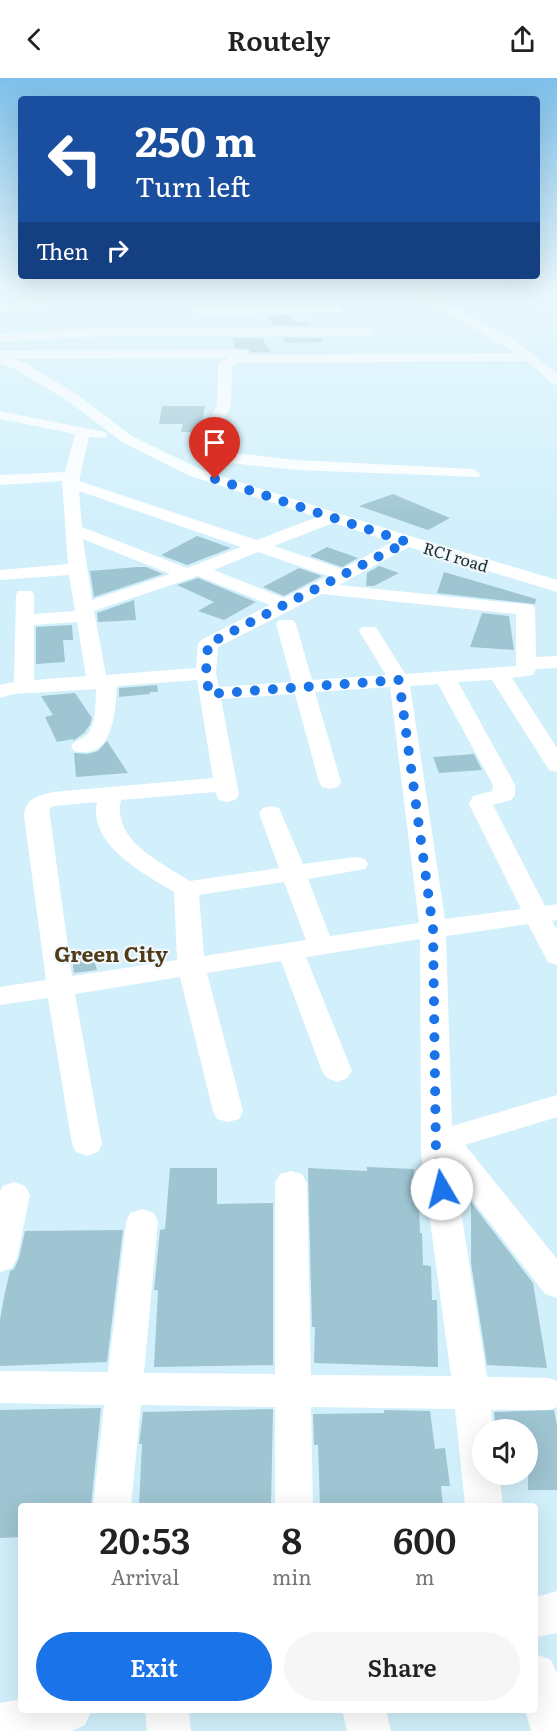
<!DOCTYPE html>
<html lang="en">
<head>
<meta charset="utf-8">
<style>
	:root { --surface:#fff; --page:#f6f6f6; --text:#222; --muted:#767676; --accent:#1a73e8 }
	body { margin:0; font-family:Literata,serif; background:var(--page); color:var(--text); height:100vh; display:flex; flex-direction:column; font-size:22px; white-space:nowrap }
	* { box-sizing:border-box; margin:0 }
	p { font-size:20px; color:var(--muted) }
	.icon { flex:none; width:33px; height:33px; fill:none; stroke:currentColor; stroke-width:2; stroke-linecap:round; stroke-linejoin:round }
	.map { position:relative; flex:1; overflow:hidden }
	.drawer { position:absolute; left:18px; top:1425px; width:520px; height:210px; display:flex; flex-direction:column; background:var(--surface); border-radius:6px; box-shadow:0 6px 24px #0002 }
	.drawer>* { flex:none }
	.top-card { position:absolute; left:18px; top:18px; width:522px; height:183px; border-radius:6px; box-shadow:0 6px 24px #0002; background:#1a4fa0; color:#fff; overflow:hidden }
	.buttons { position:absolute; left:472px; top:1341px; display:grid; gap:12px }
	.buttons a { display:grid; place-items:center; width:66px; height:66px; border-radius:50%; background:var(--surface); box-shadow:0 6px 24px #0002; font-size:30px }
	.pin { position:absolute; display:grid; place-items:center; width:51px; height:51px; color:#fff; margin:-62px -26px; border-radius:50% 50% 50% 0; rotate:-45deg; box-shadow:0 0 6px #0007 }
	.pin .icon { rotate:45deg }
	.me { position:absolute; width:66px; margin:-33px; rotate:352deg; stroke-linejoin:round; filter:drop-shadow(0 0 4px #0008) }
	.turn { display:flex; align-items:center; gap:21px; height:126px; padding:0 18px; font-size:27px }
	.turn .icon { width:78px; height:78px; stroke-width:2.5 }
	.turn b { display:block; font-size:42px; line-height:51px }
	.then { display:flex; align-items:center; height:57px; padding:0 18px; background:#0003; gap:12px; font-size:22px }
	.eta { display:flex; justify-content:space-evenly; align-items:center; height:102px; text-align:center }
	.eta b { font-size:36px; font-weight:600; line-height:42px }
	.button { display:flex; gap:12px; margin-top:auto; padding:12px 18px }
	.button a { flex:1; height:69px; border-radius:36px; background:var(--accent); color:#fff; font-size:24px; font-weight:600; line-height:69px; text-align:center }
	.button a+a { background:var(--page); color:var(--text) }
	header { display:flex; justify-content:space-between; align-items:center; height:78px; padding:0 18px; background:var(--surface); font-size:27px; font-weight:600 }
	.map>svg:first-child { display:block }
	.building { fill:#9fc5d2 }
	.lines { fill:none; stroke-linecap:round; stroke-linejoin:round }
	.minor { fill:#fff; fill-rule:evenodd }
	.route { stroke:#1a73e8; stroke-width:10; stroke-dasharray:0 18 }
	.labels { text-anchor:middle; dominant-baseline:central; stroke-width:4.5; stroke-linejoin:round; paint-order:stroke }
	.far-street-label { font-size:16px; fill:#1c2b30; stroke:#f1f8fb }
	.neighbourhood-label { font-size:21px; font-weight:bold; fill:#513b16; stroke:#f1f8fb }
</style>
</head>
<body>
<header><svg class="icon" aria-label="back" viewBox="0 0 24 24"><path d="M15 5l-7 7 7 7"/></svg>Routely<svg class="icon" aria-label="share" viewBox="0 0 24 24"><path d="M12 15V3M7 8l5-5 5 5M5 13v7h14v-7"/></svg></header>
<div class="map">
<svg width="557" height="1653" viewBox="0 0 557 1653">
	<rect width="100%" height="100%" fill="#d1f0fb"/>
	<g class="building">
		<path d="M291 237 295 244H309L312 248 274 247 267 238Z"/>
		<path d="M233 260H262L271 274H251L248 271 235 270Z"/>
		<path d="M283 260H321L324 264 286 265Z"/>
		<path d="M162 328H205L200 354H181L183 346H159Z"/>
		<path d="M393 416 450 440 428 452 359 428Z"/>
		<path d="M197 458 231 470 187 487 161 477Z"/>
		<path d="M327 469 358 480 342 489 310 478Z"/>
		<path d="M379 488 399 495 374 508H366L367 495Z"/>
		<path d="M137 489H146L163 496 94 519 90 493Z"/>
		<path d="M299 490 322 498 284 518 263 509Z"/>
		<path d="M444 494 536 521 535 526 437 515Z"/>
		<path d="M198 500 256 524 224 542 198 533 214 524 177 507Z"/>
		<path d="M134 522 136 542 98 544 97 535Z"/>
		<path d="M482 535 509 538 514 572 470 569Z"/>
		<path d="M72 547 73 562H63L65 584 36 586V549Z"/>
		<path d="M157 607 158 614H150V616L119 619V610Z"/>
		<path d="M75 615 92 640 90 647 84 655 73 663V661L57 664 45 639 53 637 41 618Z"/>
		<path d="M107 663 128 695 76 699 74 675 87 676 98 673Z"/>
		<path d="M474 676 482 692 439 695 433 679Z"/>
		<path d="M92 876 97 892 74 895 72 880Z"/>
		<path d="M367 1089 414 1091 415 1127H419L420 1155H422L423 1187 431 1188 432 1222H437L438 1289 314 1285 315 1249H312L308 1090 367 1093Z"/>
		<path d="M170 1090H217V1126L273 1125V1287L154 1289 158 1212H154L160 1152 165 1151Z"/>
		<path d="M471 1124 533 1205 547 1290 487 1287 471 1185Z"/>
		<path d="M123 1152 107 1284 0 1288V1242L4 1219 10 1193 14 1191 19 1180 25 1153Z"/>
		<path d="M101 1330 91 1428H21V1459L0 1460V1332Z"/>
		<path d="M273 1331 271 1428H139L142 1366H139L143 1334Z"/>
		<path d="M384 1332 430 1333 435 1371 445 1370 450 1408H441L443 1428H320L318 1367H314L313 1336 384 1335Z"/>
		<path d="M554 1332 557 1348V1412H528V1352H496L494 1334Z"/>
	</g>
	<g class="lines">
		<g class="minor">
			<path d="M414 215H429L514 262 557 295V306L552 305 527 283 240 285 232 288 231 328 212 365 215 372 224 374 296 382 473 391 481 396 479 399 296 392 222 384 204 378 196 365 217 328 218 286 229 280 13 281 25 285 78 317 132 358 202 392 413 459 557 502V514L409 469 339 507 533 527 535 531 536 579 557 578V590L536 591 533 597 512 600 557 670V694L549 692 492 602 458 604 515 707V717L511 722 493 727 545 828 557 826V842L552 843 557 852V887L548 884 528 846 446 858 452 1048 557 1017V1039L465 1067 557 1181V1220L545 1216 456 1101 487 1299 549 1300 557 1303V1329L549 1332H491L494 1352H483V1396H499L503 1428H465L455 1331 311 1329 313 1428H275V1329L141 1327 131 1428H93L104 1327 0 1325V1293L108 1294 126 1144 130 1135 142 1131 154 1135 158 1144 144 1295 275 1296V1105L280 1096 291 1093 302 1096 307 1105 311 1297 451 1298 421 1076 420 861 306 879 352 993 347 1000 337 1004 327 1000 322 993 281 883 207 895 243 1033 239 1041 228 1044 217 1041 213 1033 180 899 75 916 102 1066 98 1074 87 1078 76 1074 72 1066 48 920 0 927V909L46 902 24 738C26 720 37 718 53 714L213 700 197 602 117 608C115 634 114 683 74 673L71 668C75 662 81 662 86 657 97 648 95 624 96 611L14 616 0 620V607L14 604 16 517 18 513H32L34 517V536L75 533 69 497 0 502V492L68 486 62 403 0 407V397L65 394 75 356 0 341V333L105 354 108 357 105 360 89 359 79 403 257 462 317 439 190 398 122 364 68 323 15 291 0 286V273L243 272 248 273 249 277 516 275ZM79 413 241 469 187 490 82 449ZM333 445 392 464 342 491 274 468ZM83 461 170 496 92 522ZM258 474 328 498 284 520 214 492ZM198 498 270 527 201 562 198 566 196 590 106 597 94 533ZM322 516 516 536V588L405 596 376 549H362L359 553 386 597 312 602 296 546 293 542H279L276 546 292 604 219 609 216 595 218 569ZM77 544 86 598 34 602V547ZM438 606 493 707 492 713 473 718 469 726 521 831 445 841 410 608ZM390 609 419 845 330 858 308 801 365 791 368 786 365 781 356 779 303 786 279 730 271 728 263 730 259 735 279 790 190 803C161 784 112 763 121 722L215 714 219 722 227 724 235 722 239 717 221 621 295 616 319 704 322 709 330 711 338 709 341 704 315 614ZM97 724C88 767 143 795 174 814L177 882 72 898 49 731 54 728ZM284 804 306 862 204 878 199 817Z"/>
			<path d="M45 223 51 227 49 230 0 234V226Z"/>
			<path d="M336 227 342 231 340 234 199 237 193 233 199 229Z"/>
			<path d="M123 249 370 250 376 254 370 258 123 257 0 264V256Z"/>
			<path d="M14 1104 25 1108 30 1117 17 1180 12 1190 0 1194V1113L3 1108Z"/>
			<path d="M557 1513V1555L536 1559V1519Z"/>
			<path d="M536 1576 551 1582 557 1596V1653H531L525 1632H536Z"/>
			<path d="M21 1621V1632H92L85 1647 72 1653H0V1625Z"/>
			<path d="M145 1632H189L191 1653H147Z"/>
			<path d="M342 1632H386L391 1653H347Z"/>
		</g>
	</g>
	<linearGradient id="sky" x2="0" y2="1"><stop stop-color="#7dbfe9"/><stop offset="0.48" stop-color="#eaf8fd"/><stop offset="1" stop-color="#eaf8fd" stop-opacity="0"/></linearGradient>
	<rect width="557" height="446" fill="url(#sky)"/>
	<g class="lines">
		<path class="route" d="M215 401 407 464 208 566 206 595 209 616 399 602 433 851 436 1076 442 1111"/>
	</g>
	<g class="labels">
		<g class="far-street-label">
			<text transform="translate(456 478) rotate(17)">RCI road</text>
		</g>
		<g class="neighbourhood-label">
			<text x="111" y="874">Green City</text>
		</g>
	</g>
</svg>
<div class="buttons">
<a><svg class="icon" aria-label="sound" viewBox="0 0 24 24"><path d="M4 9h4l5-4v14l-5-4H4zM17 9q2 3 0 6"/></svg></a>
</div>
<div class="pin" style="left:215px;top:401px;background:#d93025"><svg class="icon" aria-label="arrive" viewBox="0 0 24 24"><path d="M6 21V4h12l-3 4 3 4H6"/></svg></div>
<svg class="me" style="left:442px;top:1111px" viewBox="-20 -20 40 40"><circle r="19" fill="#fff"/><path d="M0-13L10 11 0 6-10 11z" fill="#1a73e8"/></svg>
<div class="top-card">
<div class="turn"><svg class="icon" aria-label="left" viewBox="0 0 24 24"><path d="M17 20v-9H6M10 6l-5 5 5 5"/></svg><div><b>250 m</b>Turn left</div></div>
<div class="then">Then<svg class="icon" aria-label="right" viewBox="0 0 24 24"><path d="M7 20v-9h11M14 6l5 5-5 5"/></svg></div>
</div>
<section class="drawer">
<div class="eta">
<div><b>20:53</b><p>Arrival</p></div>
<div><b>8</b><p>min</p></div>
<div><b>600</b><p>m</p></div>
</div>
<div class="button"><a>Exit</a><a>Share</a></div>
</section>
</div>
</body>
</html>
